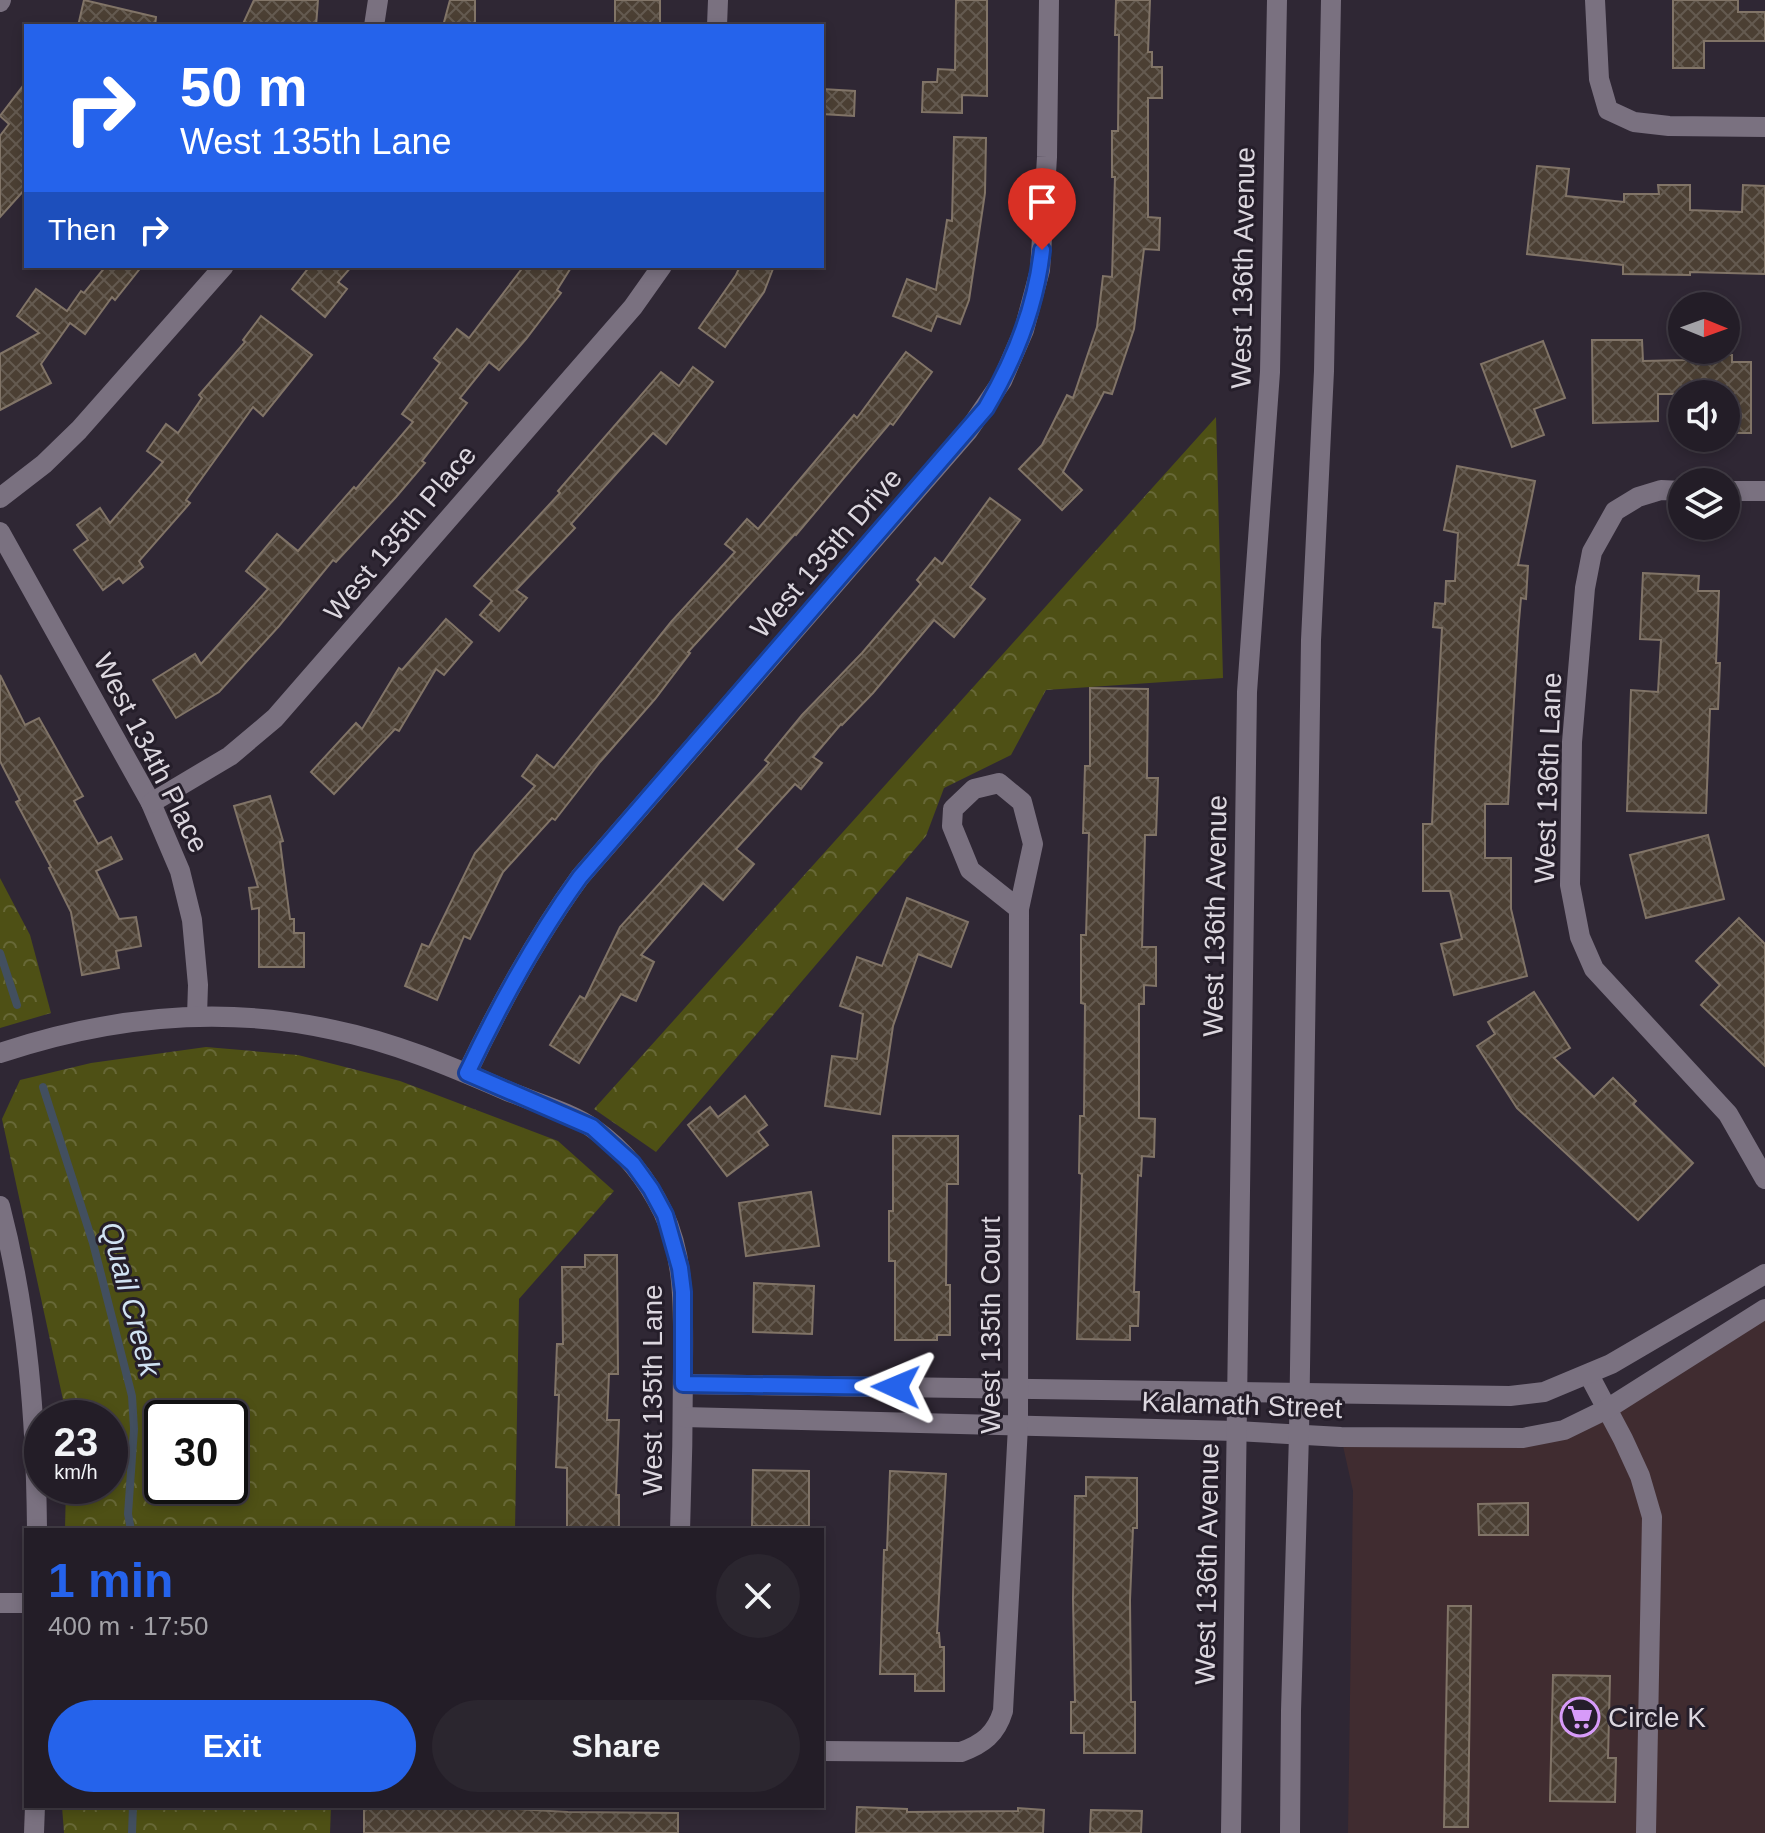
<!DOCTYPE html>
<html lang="en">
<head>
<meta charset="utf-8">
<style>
	:root { --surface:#231d27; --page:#2b262f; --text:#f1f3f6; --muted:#a3a2a7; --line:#403b44; --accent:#2563eb }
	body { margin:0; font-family:Helvetica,sans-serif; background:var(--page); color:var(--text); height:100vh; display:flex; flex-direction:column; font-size:30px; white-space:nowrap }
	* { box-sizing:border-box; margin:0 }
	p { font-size:26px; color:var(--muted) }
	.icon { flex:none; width:44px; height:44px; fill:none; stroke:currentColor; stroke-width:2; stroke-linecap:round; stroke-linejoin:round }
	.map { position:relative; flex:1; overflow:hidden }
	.panel { position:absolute; left:24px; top:1528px; width:800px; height:280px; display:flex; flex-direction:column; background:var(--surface); border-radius:0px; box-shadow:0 4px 12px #0003,0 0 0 2px var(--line) }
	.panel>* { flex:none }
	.guide { position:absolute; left:24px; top:24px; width:800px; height:244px; border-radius:0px; box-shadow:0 4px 12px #0003,0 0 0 2px var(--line); background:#2563eb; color:#fff; overflow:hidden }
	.needle { width:52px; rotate:91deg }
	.buttons { position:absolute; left:1668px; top:292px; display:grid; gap:16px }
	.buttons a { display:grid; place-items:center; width:72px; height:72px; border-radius:50%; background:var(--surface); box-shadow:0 4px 12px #0003,0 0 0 2px var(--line); font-size:40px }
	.speed { position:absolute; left:24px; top:1400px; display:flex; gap:16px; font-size:40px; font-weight:700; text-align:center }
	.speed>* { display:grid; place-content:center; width:104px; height:104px; border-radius:50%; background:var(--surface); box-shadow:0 4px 12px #0003,0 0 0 2px var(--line); line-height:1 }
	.speed small { font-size:20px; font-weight:400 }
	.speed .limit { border:4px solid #111; border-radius:12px; background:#fff; color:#111 }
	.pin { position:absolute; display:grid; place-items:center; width:68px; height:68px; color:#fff; margin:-82px -34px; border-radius:50% 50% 50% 0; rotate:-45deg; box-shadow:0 0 8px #0007 }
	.pin .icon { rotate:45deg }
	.me { position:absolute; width:88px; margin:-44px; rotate:271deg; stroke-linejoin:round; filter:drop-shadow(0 0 6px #0008) }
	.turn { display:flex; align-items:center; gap:28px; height:168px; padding:0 24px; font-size:36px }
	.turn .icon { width:104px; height:104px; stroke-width:2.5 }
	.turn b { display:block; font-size:56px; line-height:68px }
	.then { display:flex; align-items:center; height:76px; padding:0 24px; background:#0003; gap:16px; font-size:30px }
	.round { display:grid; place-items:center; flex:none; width:84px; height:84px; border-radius:42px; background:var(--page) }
	.headline { display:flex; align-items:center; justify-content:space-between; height:136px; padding:0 24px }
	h1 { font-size:48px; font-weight:800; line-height:60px; color:var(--accent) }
	.cta { display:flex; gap:16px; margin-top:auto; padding:16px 24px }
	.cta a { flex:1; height:92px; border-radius:48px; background:var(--accent); color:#fff; font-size:32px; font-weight:800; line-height:92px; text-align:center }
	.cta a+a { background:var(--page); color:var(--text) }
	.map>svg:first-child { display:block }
	.commercial { fill:#402c30 }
	.park { fill:url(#park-crowns); fill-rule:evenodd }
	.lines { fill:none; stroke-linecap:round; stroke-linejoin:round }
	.stream { stroke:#424f5f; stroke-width:8 }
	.building { fill:url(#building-cross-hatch); stroke:#817467; stroke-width:2 }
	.minor { stroke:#7a7180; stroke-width:20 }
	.tertiary { stroke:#7a7180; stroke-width:20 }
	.secondary { stroke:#7a7180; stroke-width:20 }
	.route-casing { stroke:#184099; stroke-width:20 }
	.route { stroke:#2563eb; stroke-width:14 }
	.labels { text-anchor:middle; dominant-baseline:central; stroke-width:6; stroke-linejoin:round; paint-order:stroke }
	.street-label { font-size:28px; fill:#dcd7df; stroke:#251e2a }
	.poi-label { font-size:28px; fill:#dcd7df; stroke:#251e2a; text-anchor:start }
	.water-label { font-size:30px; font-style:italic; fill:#d0e2f2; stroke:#251e2a }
</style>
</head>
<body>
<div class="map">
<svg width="1765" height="1833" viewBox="0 0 1765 1833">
	<defs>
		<pattern id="park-crowns" width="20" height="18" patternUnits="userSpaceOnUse" patternTransform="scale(2)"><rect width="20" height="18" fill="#4e5015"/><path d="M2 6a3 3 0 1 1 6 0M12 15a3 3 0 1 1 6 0" fill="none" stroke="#676837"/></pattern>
		<pattern id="building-cross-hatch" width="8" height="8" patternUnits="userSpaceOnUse" patternTransform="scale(2)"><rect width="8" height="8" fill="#4b3f33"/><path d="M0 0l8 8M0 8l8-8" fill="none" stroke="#645a50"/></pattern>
	</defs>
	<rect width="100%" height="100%" fill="#2f2734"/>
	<path class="commercial" d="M1765 1310V1833H1348L1353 1491 1341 1437 1523 1438 1607 1409Z"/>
	<g class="park">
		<path d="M1216 417 1223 678 1046 690 1011 755 944 788 926 836 656 1152 594 1109Z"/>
		<path d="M0 878 30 935 51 1013 0 1028Z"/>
		<path d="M206 1047 298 1055 400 1081 558 1141 614 1191 519 1299 515 1530H65L66 1486H110V1418H67L2 1119 20 1080 91 1063ZM230 1418V1486H162V1418Z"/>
		<path d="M62 1806H331L330 1833H64Z"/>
	</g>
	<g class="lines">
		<g class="stream">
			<path d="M0 953 17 1005"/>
			<path d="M43 1087 93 1243 132 1396 134 1429 128 1514 131 1530"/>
			<path d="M132 1833 133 1806"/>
		</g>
	</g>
	<g class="building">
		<path d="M84 0 156 17 155 26H78Z"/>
		<path d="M254 0H318L316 26H242Z"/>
		<path d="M450 0H475V26H443Z"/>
		<rect x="615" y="0" width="45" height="26"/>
		<path d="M956 0H987V96L962 95V113L922 112 923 82H937L938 69 955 70Z"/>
		<path d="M1116 0H1150L1148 52H1152V67H1162V98H1148V217L1160 218 1159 250 1144 249 1134 329 1112 394 1104 392 1063 472 1082 490 1062 510 1019 469 1042 445 1067 395 1073 398 1097 327 1103 276 1112 277 1115 177H1112V131H1118L1119 35H1115Z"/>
		<path d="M1673 0H1738V12H1765V41H1704V68H1673Z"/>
		<path d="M26 82V188L0 217V136L9 124 0 116Z"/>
		<path d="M822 89 855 91 854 116 822 114Z"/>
		<path d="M954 137 986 138 985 193 969 300 960 324 937 316 931 331 893 316 907 279 936 290 947 220 952 221Z"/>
		<path d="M1537 166 1569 169 1566 196 1624 202V194H1659L1658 185H1690V210L1742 212 1743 185 1765 186V274L1690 272V275L1623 274V265L1527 254Z"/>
		<path d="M106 266H142L115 300 112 297 85 334 70 323 41 364 51 383 0 410V354L39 333 17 316 36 289 67 311 81 291 84 293Z"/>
		<path d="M310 266H352L338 282 347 289 325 317 292 289Z"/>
		<path d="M524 266H572L557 290 561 293 526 339 499 370 489 362 460 398 467 403 422 461 425 463 396 497 336 562 333 560 279 626 219 692 176 718 153 680 195 654 201 664 268 589 246 571 277 534 298 551 354 487 356 489 413 422 402 414 440 363 434 358 457 329 469 338Z"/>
		<path d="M740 266H774L764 292 725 347 699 328 736 275Z"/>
		<path d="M261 316 312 355 263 416 253 407 186 500 190 503 139 561 143 567 123 583 119 578 103 590 74 550 88 540 77 525 100 508 110 523 163 462 147 451 166 424 178 433 202 398 199 395 245 342 243 340Z"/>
		<path d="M1592 340H1642L1643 361 1685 360 1686 350H1709V355H1732V362H1751V433H1726V394H1658V421L1593 423Z"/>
		<path d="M1543 341 1565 398 1534 409 1544 435 1512 447 1481 364Z"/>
		<path d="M906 352 932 372 893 425 890 423 796 535 795 534 688 652 690 653 655 699 600 762 555 820 552 818 503 872 470 939 464 936 437 1000 405 986 422 944 429 947 475 853 535 786 522 776 537 755 554 768 671 622 735 552 725 544 747 519 758 529 854 415 857 418Z"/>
		<path d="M693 367 713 382 666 444 653 433 571 524 575 528 516 590 527 598 499 631 480 615 492 601 474 586 560 493 558 491 661 372 679 386Z"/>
		<path d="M1457 466 1535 481 1518 565 1528 566 1526 599 1521 598 1518 632 1508 804H1485V858H1511V909L1527 976 1454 995 1441 944 1462 939 1450 891H1423V824H1432L1436 736 1442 628 1433 627 1435 603 1445 604 1446 581H1455L1458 533 1444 530Z"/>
		<path d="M990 498 1020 520 970 587 985 599 954 637 934 620 873 693 842 725 841 724 813 757 822 763 801 789 795 784 736 849 754 864 723 900 703 883 641 955 654 962 636 1001 621 994 579 1063 550 1045 580 996 585 999 620 927 769 763 765 760 802 715 862 653 921 584 917 580 935 558 942 564Z"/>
		<path d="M1643 573 1699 576 1698 591H1719L1716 663H1720L1718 709H1710L1706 813 1627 811 1631 690 1658 692 1661 640 1640 639Z"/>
		<path d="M446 619 472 642 444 675 436 669 399 731 395 729 334 794 311 772 356 723 362 729 399 668 402 670Z"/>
		<path d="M0 675 25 725 39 718 83 796 74 801 98 844 111 837 122 859 96 871 119 919 136 917 141 946 116 951 119 968 82 975 71 912 49 868 51 867 16 802 20 800 0 761Z"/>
		<path d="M1090 688 1148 689 1147 778H1158L1156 835H1145L1142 947H1156V986L1144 985V1004H1139V1118L1155 1119 1154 1157 1142 1156 1141 1176 1138 1175 1134 1292H1139L1138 1326H1130V1340L1077 1339 1082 1174 1079 1173 1080 1116H1084L1085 1004 1081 1003V935H1086L1089 833H1083L1085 766H1090Z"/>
		<path d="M270 796 283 841 280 842 290 919H294V933H304V967H259V908L252 909 249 888 258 887 234 806Z"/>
		<path d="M1708 835 1724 899 1646 918 1630 855Z"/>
		<path d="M907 898 968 922 951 967 918 954 893 1026 880 1114 825 1106 832 1056 857 1059 863 1014 840 1006 857 957 882 966Z"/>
		<path d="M1739 918 1765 944V1066L1701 1005 1720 985 1696 961Z"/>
		<path d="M1534 992 1570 1048 1554 1058 1594 1097 1613 1078 1636 1101 1633 1104 1693 1163 1638 1220 1517 1108 1477 1046 1495 1034 1488 1022Z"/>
		<path d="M745 1096 767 1125 758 1132 768 1145 727 1176 688 1125 710 1107 718 1117Z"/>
		<path d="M893 1136H958V1184H947L946 1285H950V1335H937V1340H895V1261H889V1211H893Z"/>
		<path d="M811 1192 819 1246 746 1256 739 1203Z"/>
		<path d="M585 1255H617L618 1374H609L607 1420H619L616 1495H619V1530H567V1468L556 1467 559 1395H555L557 1344H563L562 1267H585Z"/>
		<path d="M754 1283 814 1286 812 1334 753 1332Z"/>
		<path d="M753 1470 809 1471V1526H752Z"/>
		<path d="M890 1471 946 1474 937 1633H939L940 1647H944V1691H915V1674H880L884 1550H887Z"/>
		<path d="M1086 1477 1137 1478V1528H1133L1130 1600 1131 1702H1135V1753H1084V1733H1071V1702H1075L1073 1599 1075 1496H1086Z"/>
		<path d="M1528 1503V1535H1479L1478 1504Z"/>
		<path d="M1448 1606H1471L1468 1827H1444Z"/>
		<path d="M1553 1675 1610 1676 1608 1758H1616L1615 1802 1550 1801Z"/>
		<path d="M364 1806 501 1808 568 1812 678 1813V1833H364Z"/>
		<path d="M857 1807 907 1809V1812L1018 1811V1808L1044 1810 1043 1833H856Z"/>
		<path d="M1091 1810 1142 1811 1141 1833H1090Z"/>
	</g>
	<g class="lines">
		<g class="minor">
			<path d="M1595 0 1599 79 1608 110 1634 122 1669 126 1765 127"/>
			<path d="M0 2 1 0"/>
			<path d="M374 26 378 0"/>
			<path d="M717 26 718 0"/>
			<path d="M1682 491 1661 490 1638 497 1615 511 1592 552 1585 588 1572 742 1570 885 1580 937 1594 969 1728 1114 1765 1179"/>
			<path d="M1726 491H1765"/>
			<path d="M0 498 44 464 79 430 224 266"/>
			<path d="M0 532 151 803 180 871 192 920 198 985 197 1016"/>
			<path d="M151 803 230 756 275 718 633 307 662 266"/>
			<path d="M0 1053C108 1017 222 1005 334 1030 393 1042 450 1066 505 1090 531 1101 573 1113 594 1129 624 1150 647 1179 663 1212 686 1260 683 1315 683 1366 683 1421 682 1475 680 1530"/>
			<path d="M467 1073C500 1004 535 939 580 877L968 431 1002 381 1024 330 1040 270 1047 157 1049 0"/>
			<path d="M1589 1375 1623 1439 1640 1476 1652 1517 1646 1833"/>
			<path d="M683 1384 1510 1396 1544 1392 1611 1364 1765 1274"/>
			<path d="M683 1417 1236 1431 1341 1437 1523 1438 1564 1430 1607 1409 1765 1309"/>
			<path d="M0 1603H26"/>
			<path d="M822 1751 961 1752C983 1744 996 1734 1003 1711L1018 1426 1019 909 1033 844 1022 802 999 783 974 789 953 809 952 826 970 870 1019 909"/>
		</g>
		<g class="tertiary">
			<path d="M0 1206C28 1313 36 1420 37 1530"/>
			<path d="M34 1833 35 1806"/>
		</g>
		<g class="secondary">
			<path d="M1231 1833 1247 692 1270 372 1277 0"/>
			<path d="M1290 1833 1291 1711 1299 1434 1311 640 1324 371 1331 0"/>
		</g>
	</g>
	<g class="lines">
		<g class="route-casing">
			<path id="route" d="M896 1387 683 1384V1292L680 1268 665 1215 651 1189 633 1164 592 1127 467 1073C500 1004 535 939 580 877L986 408C1015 359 1036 306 1042 250"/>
		</g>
		<use href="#route" class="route"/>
	</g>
	<defs>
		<g id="supermarket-ring" transform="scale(2)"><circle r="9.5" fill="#251e2a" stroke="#d79bf9" stroke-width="1.5"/><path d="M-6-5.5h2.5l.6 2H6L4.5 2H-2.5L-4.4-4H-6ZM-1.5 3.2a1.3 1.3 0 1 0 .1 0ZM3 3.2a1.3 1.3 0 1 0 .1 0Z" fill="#d79bf9"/></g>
	</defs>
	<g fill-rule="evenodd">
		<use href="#supermarket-ring" x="1580" y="1717"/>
	</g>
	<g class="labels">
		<g class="street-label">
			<text transform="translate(1243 268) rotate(-89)">West 136th Avenue</text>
			<text transform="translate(400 533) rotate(-50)">West 135th Place</text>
			<text transform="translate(826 553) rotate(-49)">West 135th Drive</text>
			<text transform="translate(151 753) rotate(63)">West 134th Place</text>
			<text transform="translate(1548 778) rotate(-88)">West 136th Lane</text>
			<text transform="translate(1215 916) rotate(-89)">West 136th Avenue</text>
			<text transform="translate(990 1325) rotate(-90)">West 135th Court</text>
			<text transform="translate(652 1390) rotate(-90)">West 135th Lane</text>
			<text transform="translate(1242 1405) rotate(2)">Kalamath Street</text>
			<text transform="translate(1207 1564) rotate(-89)">West 136th Avenue</text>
		</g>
		<g class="poi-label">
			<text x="1608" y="1717">Circle K</text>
		</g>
		<g class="water-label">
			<text transform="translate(131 1299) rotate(75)">Quail Creek</text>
		</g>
	</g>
</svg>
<div class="buttons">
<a><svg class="needle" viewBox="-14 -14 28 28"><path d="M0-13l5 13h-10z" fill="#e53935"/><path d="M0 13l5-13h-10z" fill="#a3a2a7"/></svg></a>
<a><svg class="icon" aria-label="sound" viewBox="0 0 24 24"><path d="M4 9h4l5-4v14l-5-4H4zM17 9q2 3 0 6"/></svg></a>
<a><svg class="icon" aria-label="layers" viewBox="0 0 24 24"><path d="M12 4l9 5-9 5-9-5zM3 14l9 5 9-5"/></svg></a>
</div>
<div class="speed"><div>23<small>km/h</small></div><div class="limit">30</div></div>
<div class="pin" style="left:1042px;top:250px;background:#d93025"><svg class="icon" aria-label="arrive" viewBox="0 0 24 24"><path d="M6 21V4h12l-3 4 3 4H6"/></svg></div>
<svg class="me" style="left:896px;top:1387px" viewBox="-20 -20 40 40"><path d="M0-17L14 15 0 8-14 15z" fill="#2563eb" stroke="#fff" stroke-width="4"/></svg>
<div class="guide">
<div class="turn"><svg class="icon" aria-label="right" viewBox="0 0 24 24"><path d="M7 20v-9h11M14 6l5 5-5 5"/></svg><div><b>50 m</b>West 135th Lane</div></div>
<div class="then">Then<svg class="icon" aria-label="right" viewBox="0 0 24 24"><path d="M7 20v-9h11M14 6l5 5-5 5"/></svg></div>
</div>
<section class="panel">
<div class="headline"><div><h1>1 min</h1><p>400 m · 17:50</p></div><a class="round"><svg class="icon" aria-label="close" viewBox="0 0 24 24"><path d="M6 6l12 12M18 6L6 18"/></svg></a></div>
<div class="cta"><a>Exit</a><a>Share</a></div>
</section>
</div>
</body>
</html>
